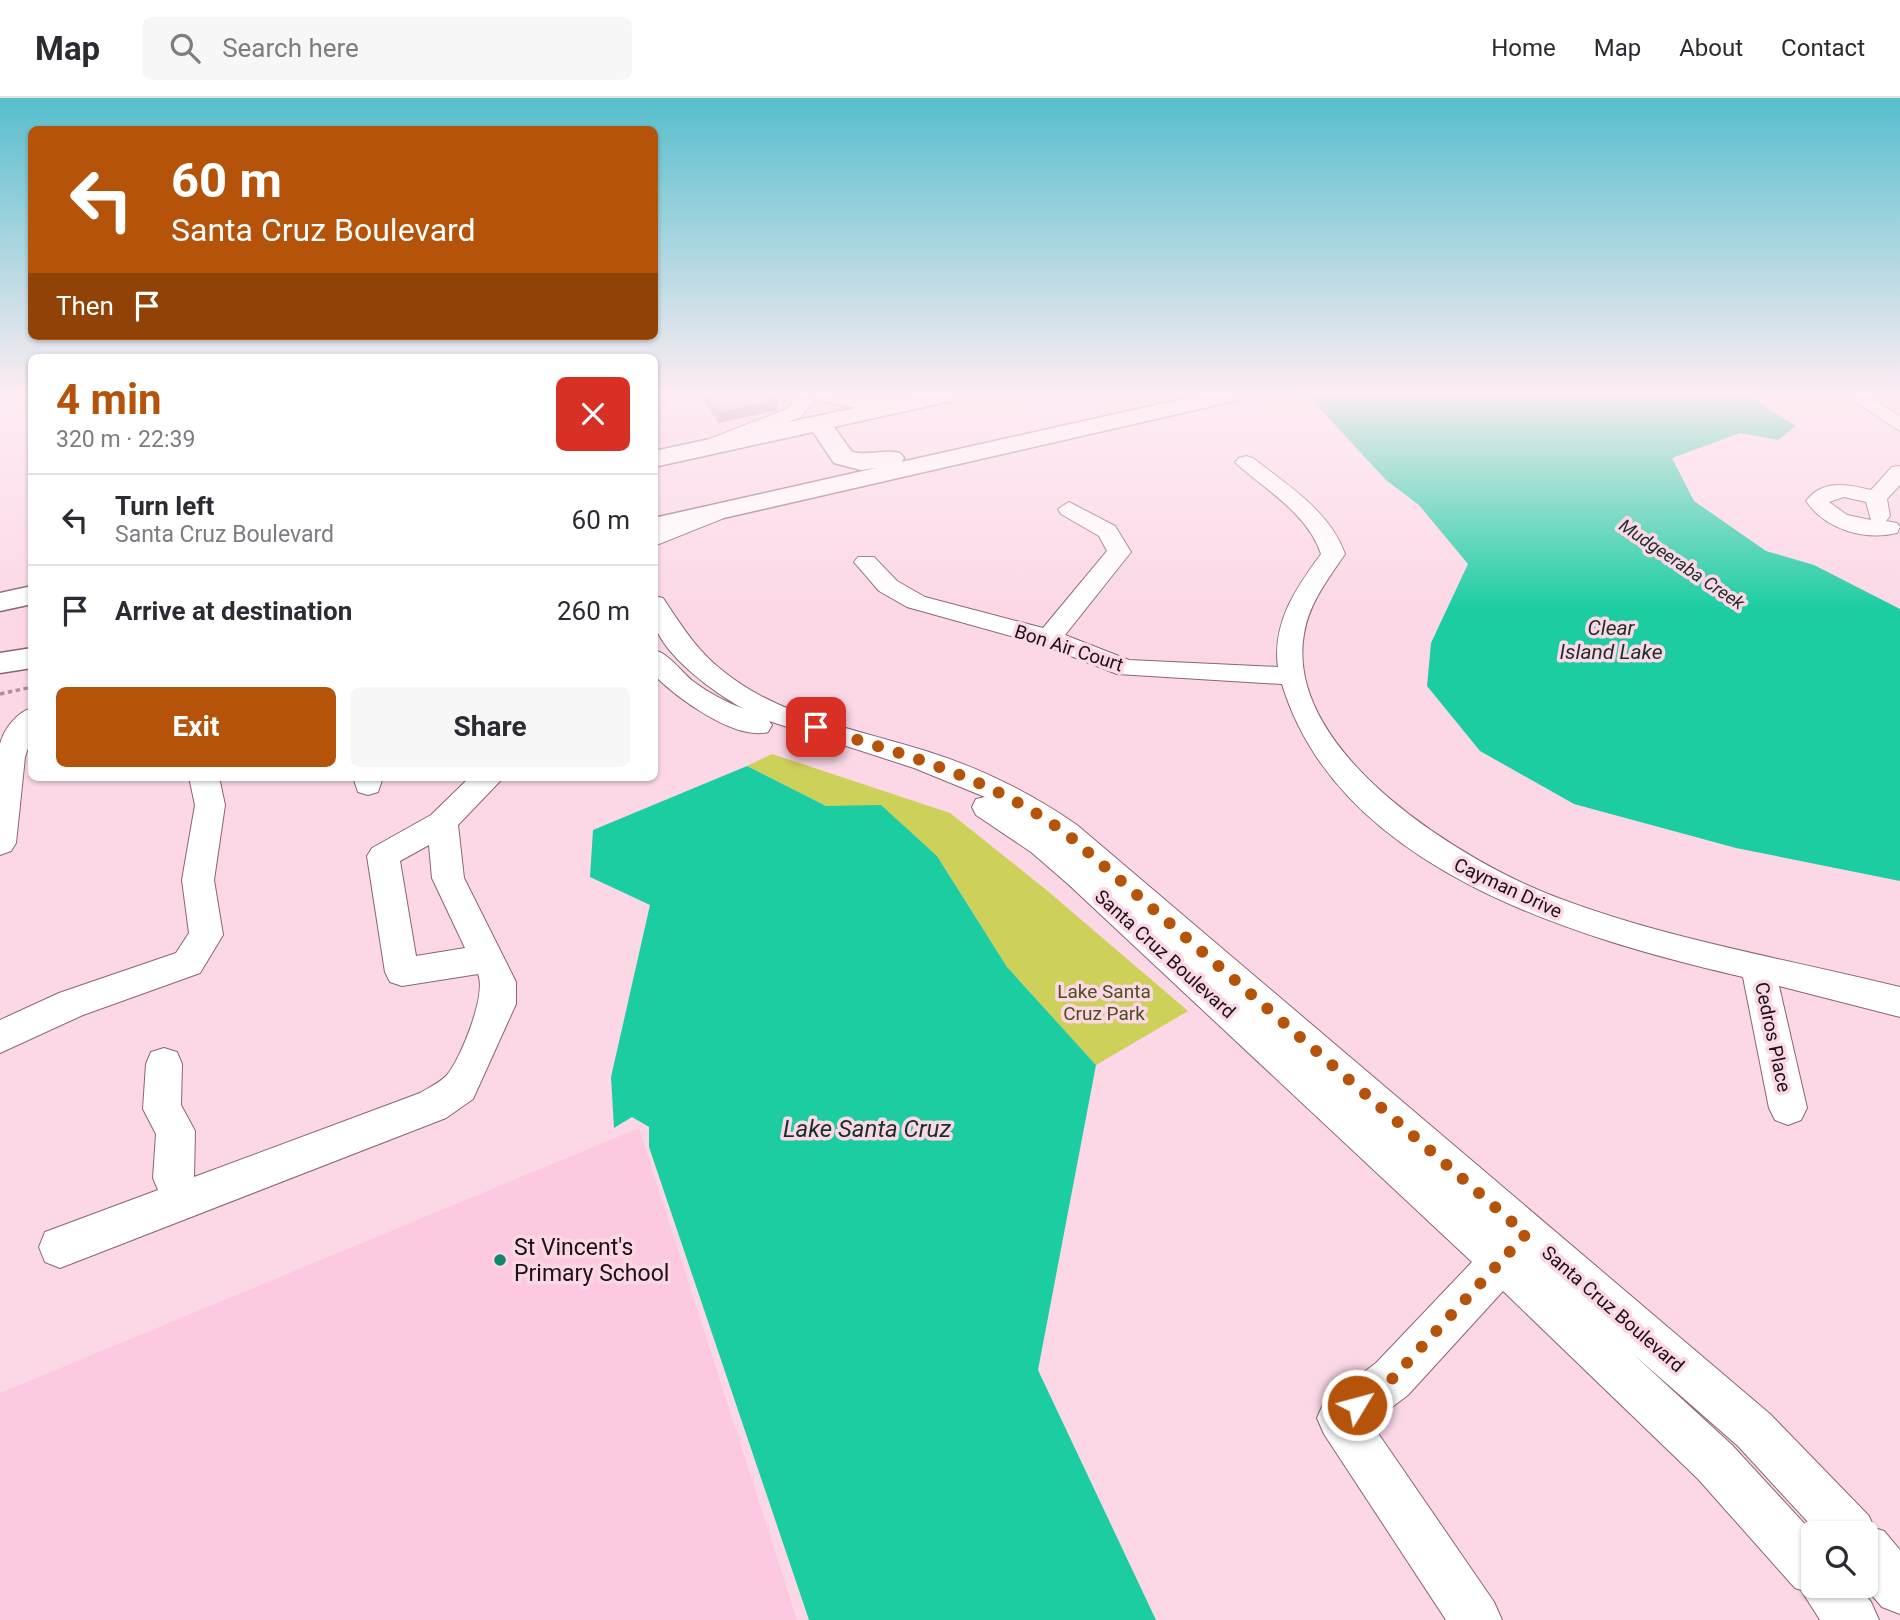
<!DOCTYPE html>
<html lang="en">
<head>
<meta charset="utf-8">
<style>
	:root { --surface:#fff; --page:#f7f7f7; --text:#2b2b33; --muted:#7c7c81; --line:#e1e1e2; --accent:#b45309 }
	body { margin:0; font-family:Roboto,sans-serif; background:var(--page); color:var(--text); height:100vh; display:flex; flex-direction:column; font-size:26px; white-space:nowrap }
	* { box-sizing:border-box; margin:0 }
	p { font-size:23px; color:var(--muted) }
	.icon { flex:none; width:38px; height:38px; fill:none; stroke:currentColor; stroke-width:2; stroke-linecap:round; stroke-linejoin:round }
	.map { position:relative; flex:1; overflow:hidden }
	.details { position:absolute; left:28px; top:256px; width:630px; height:427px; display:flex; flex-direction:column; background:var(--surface); border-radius:10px; box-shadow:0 2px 5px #0004 }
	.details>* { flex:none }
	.hud { position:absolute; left:28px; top:28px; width:630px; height:214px; border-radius:10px; box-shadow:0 2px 5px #0004; background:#b45309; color:#fff; overflow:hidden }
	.fabs { position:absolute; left:1801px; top:1423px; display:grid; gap:14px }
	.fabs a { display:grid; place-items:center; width:77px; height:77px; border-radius:10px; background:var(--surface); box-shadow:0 2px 5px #0004; font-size:35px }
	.pin { position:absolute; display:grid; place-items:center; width:60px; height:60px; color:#fff; margin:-30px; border-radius:14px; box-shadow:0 4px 10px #0006 }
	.me { position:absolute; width:77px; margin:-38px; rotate:53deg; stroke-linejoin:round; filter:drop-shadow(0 0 5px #0008) }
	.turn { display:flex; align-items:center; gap:24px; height:147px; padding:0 28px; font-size:32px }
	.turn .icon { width:91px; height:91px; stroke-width:2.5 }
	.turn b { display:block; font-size:49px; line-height:60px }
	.then { display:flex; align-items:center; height:66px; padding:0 28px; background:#0003; gap:14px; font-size:26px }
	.round { display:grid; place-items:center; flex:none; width:74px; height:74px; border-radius:10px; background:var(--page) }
	.headline { display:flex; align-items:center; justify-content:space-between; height:119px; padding:0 28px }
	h1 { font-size:42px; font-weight:700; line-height:52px; color:var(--accent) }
	.action { display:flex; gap:14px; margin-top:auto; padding:14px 28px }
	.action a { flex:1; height:80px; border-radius:10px; background:var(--accent); color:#fff; font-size:28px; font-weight:700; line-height:80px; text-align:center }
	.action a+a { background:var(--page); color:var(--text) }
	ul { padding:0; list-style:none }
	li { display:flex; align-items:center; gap:21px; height:91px; padding:0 28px; border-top:2px solid var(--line) }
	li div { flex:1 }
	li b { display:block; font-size:26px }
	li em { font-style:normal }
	header { display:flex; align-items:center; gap:42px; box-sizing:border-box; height:98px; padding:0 35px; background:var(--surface); border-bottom:2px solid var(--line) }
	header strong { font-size:33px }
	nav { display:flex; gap:38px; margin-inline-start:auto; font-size:24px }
	.search { width:490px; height:63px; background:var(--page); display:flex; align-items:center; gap:18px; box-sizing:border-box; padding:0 24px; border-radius:10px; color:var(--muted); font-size:26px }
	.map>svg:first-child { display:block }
	.built { fill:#fdc9e0 }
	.green { fill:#cdd059 }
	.water { fill:#1dcda2 }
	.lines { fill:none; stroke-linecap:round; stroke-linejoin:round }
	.minor-casing { stroke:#8b6476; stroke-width:2 }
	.major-casing { stroke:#8b6476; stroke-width:3 }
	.path-far1 { stroke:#ad919d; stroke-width:2.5; stroke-dasharray:3.5 2.5; stroke-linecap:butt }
	.path { stroke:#ad919d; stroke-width:3.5; stroke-dasharray:4.5 3.5; stroke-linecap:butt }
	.minor { fill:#fff; fill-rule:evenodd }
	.major { fill:#fff; fill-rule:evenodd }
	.wall { fill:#b69ab3 }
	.shaded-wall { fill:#947d92 }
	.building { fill:#d4b3d0; stroke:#947d92; stroke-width:2 }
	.route { stroke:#b45309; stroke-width:12; stroke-dasharray:0 21.6 }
	.poi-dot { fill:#0c886b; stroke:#fcd8e7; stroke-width:2.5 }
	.labels { text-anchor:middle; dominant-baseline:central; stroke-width:7; stroke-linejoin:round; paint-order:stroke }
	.far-water-label { font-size:18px; font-style:italic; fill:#183128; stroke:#fcd8e7 }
	.street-label { font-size:19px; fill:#1e1017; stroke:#fcd8e7 }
	.park-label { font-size:19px; fill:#4e4f1d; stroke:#fcd8e7 }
	.water-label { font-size:21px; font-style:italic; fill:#183128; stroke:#fcd8e7 }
	.near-poi-label { font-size:23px; fill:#1e1017; stroke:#fcd8e7; text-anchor:start }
	.near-water-label { font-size:24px; font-style:italic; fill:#183128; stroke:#fcd8e7 }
</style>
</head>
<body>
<header>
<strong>Map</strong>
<div class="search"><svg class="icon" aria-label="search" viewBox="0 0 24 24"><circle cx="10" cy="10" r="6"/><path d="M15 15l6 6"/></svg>Search here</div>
<nav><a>Home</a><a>Map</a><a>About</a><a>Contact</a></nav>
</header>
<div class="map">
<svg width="1900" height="1522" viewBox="0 0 1900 1522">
	<rect width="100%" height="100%" fill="#fcd8e7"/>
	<g class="built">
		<path d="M655 297H791L794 301 787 313 750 328 655 347Z"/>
		<path d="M639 1030 797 1522H0V1295Z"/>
	</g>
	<path class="green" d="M772 656 950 715 1044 790 1188 913 1096 967 1007 869 937 758 881 708H826L747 668Z"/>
	<g class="water">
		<path d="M1322 297H1754V301L1796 328 1778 342 1740 335 1672 360 1694 403 1766 453 1814 467 1900 511V783L1736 750 1574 706 1480 653 1427 588 1431 545 1468 466 1419 407 1386 382 1309 299Z"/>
		<path d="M747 668 826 708 881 707 937 758 1007 869 1096 967 1038 1272 1156 1522H809L649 1049V1029L632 1019 614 1030 611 979 650 807 590 779 593 732Z"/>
	</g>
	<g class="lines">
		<g class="minor-casing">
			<g id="minor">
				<path d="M807 297 815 302 801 319 718 351H704L701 347 704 343 787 311 798 298Z"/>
				<path d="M811 297 910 299 920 305C905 323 835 307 814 301Z"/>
				<path d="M1875 297 1873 301 1900 318V333L1852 302 1856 297Z"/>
				<path d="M1246 358 1253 360C1287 387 1330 413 1345 456 1328 481 1309 505 1304 536 1283 655 1467 767 1561 801 1670 842 1787 861 1900 889V919L1779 888 1807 1010 1801 1022 1788 1027 1775 1022 1769 1010 1743 879C1576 840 1338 772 1282 586L1117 576 1040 546 907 509 879 493 854 464 858 459H874L897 483 925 499 1043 530 1107 453 1099 438 1061 416 1058 411 1069 404 1115 428 1131 454 1065 537 1129 562 1278 569C1272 525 1296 490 1321 456 1309 418 1268 393 1239 368L1235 364 1239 360Z"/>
				<path d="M1900 368V387L1887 401 1890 418 1886 423 1897 425 1900 429 1897 435C1864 443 1825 431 1806 403 1822 381 1848 386 1871 392L1892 369ZM1844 399 1866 404 1871 422 1847 417 1829 404Z"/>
				<path d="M716 408 724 410 727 415 724 420 654 448V433Z"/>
				<path d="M654 498 663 500C681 527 697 553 723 573 783 622 864 632 935 656 987 673 1032 696 1077 727L1770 1316 1869 1418 1874 1430 1884 1433 1900 1452V1516L1882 1509 1864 1488 1866 1435H1818L1738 1348 1633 1256 1732 1347 1813 1435V1488H1858L1871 1504 1879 1522H1820L1801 1492 1795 1490 1698 1381 1503 1193 1408 1297 1371 1325 1494 1504 1502 1522H1446L1324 1336 1317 1320 1324 1304 1376 1265 1472 1164 1068 786 1031 754 976 717 972 709 976 701 985 699 914 670 769 623 772 627 768 634C735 643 677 600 654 577V552C670 556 681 574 694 584 709 595 726 604 744 611 716 596 663 558 654 525 652 517 654 506 654 498Z"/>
				<path d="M32 610V639L25 659 16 745 11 753 0 757C0 729 0 670 0 646 4 631 17 614 32 610Z"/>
				<path d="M189 679H219L225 707 214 782 223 837 200 875 83 917 0 955V922L59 895 176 855 189 835 182 782 195 707Z"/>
				<path d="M353 679H383L378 694 368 697 358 694Z"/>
				<path d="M470 679H504L458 727 464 780 516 884V906L473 1001 446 1020 60 1170 45 1164 39 1149 45 1134 158 1092 153 1080 156 1036 143 1011 146 966 151 954 164 950 177 954 182 966 181 1007 195 1033 194 1079 420 995C428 990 441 984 447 977 461 960 487 896 478 876L402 888 390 884 385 874 367 758 372 750 431 717ZM429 747 432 780 465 850 416 858 400 763Z"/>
			</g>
		</g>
		<g class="major-casing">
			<g id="major">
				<path d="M915 297H959L955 302 834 329 852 354C868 358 884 351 900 355L904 360 901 364 1200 297H1242L1238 302 1230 304 654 436V420L876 370 861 372 834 365 813 334 654 369V353Z"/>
				<path d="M32 488V506L0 513V495Z"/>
				<path d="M32 550V570L0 575V555Z"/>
			</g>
		</g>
		<path class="path-far1" d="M1250 303 1272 297"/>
		<path class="path" d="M0 596 32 589"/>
		<use href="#minor" class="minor"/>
		<use href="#major" class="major"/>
	</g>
	<path class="wall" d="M701 297H772L778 312 718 325 702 300Z"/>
	<path class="shaded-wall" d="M777 303 778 312 718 325 717 316Z"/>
	<path class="building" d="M704 297H772L777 303 717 316Z"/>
	<linearGradient id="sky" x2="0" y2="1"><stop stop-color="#57becc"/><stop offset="0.58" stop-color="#feedf4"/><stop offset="1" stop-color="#feedf4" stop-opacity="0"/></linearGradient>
	<rect width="1900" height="510" fill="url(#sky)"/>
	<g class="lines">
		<path class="route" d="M816 629C909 658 984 677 1066 735L1526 1136 1392 1281 1357 1307"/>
	</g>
	<circle class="poi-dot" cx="500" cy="1162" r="7"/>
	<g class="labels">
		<g class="far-water-label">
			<text transform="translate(1682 466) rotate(34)">Mudgeeraba Creek</text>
		</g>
		<g class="street-label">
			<text transform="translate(1069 550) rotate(18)">Bon Air Court</text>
			<text transform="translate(1508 790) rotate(25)">Cayman Drive</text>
			<text transform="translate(1165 856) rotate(42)">Santa Cruz Boulevard</text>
			<text transform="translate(1773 939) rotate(78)">Cedros Place</text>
			<text transform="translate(1613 1211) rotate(41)">Santa Cruz Boulevard</text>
		</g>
		<g class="park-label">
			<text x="1104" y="893">Lake Santa<tspan x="1104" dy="22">Cruz Park</tspan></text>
		</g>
		<g class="water-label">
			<text x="1611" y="530">Clear<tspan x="1611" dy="24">Island Lake</tspan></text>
		</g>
		<g class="near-poi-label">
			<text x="514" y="1149">St Vincent's<tspan x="514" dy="26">Primary School</tspan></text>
		</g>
		<g class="near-water-label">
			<text x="867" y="1031">Lake Santa Cruz</text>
		</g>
	</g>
</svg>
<div class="fabs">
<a><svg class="icon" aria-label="search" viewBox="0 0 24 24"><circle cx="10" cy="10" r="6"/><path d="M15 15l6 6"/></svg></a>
</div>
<div class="pin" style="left:816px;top:629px;background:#d93025"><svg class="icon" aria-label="arrive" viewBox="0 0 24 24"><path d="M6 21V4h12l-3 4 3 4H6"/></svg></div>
<svg class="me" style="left:1357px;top:1307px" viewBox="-20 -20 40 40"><circle r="17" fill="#b45309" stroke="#fff" stroke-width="3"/><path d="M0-11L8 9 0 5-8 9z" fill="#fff"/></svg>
<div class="hud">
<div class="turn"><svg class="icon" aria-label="left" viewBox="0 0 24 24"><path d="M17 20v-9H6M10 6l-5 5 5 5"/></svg><div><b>60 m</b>Santa Cruz Boulevard</div></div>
<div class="then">Then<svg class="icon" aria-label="arrive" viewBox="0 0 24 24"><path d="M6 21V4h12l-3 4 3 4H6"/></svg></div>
</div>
<section class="details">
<div class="headline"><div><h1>4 min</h1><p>320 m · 22:39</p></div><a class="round" style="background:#d93025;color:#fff"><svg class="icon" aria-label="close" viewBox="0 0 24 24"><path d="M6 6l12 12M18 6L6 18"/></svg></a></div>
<ul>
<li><svg class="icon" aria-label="left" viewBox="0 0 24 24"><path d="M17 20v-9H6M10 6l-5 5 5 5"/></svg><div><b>Turn left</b><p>Santa Cruz Boulevard</p></div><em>60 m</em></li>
<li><svg class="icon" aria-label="arrive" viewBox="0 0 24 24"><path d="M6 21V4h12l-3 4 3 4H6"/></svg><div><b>Arrive at destination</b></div><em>260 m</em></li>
</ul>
<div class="action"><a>Exit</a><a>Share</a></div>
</section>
</div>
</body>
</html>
